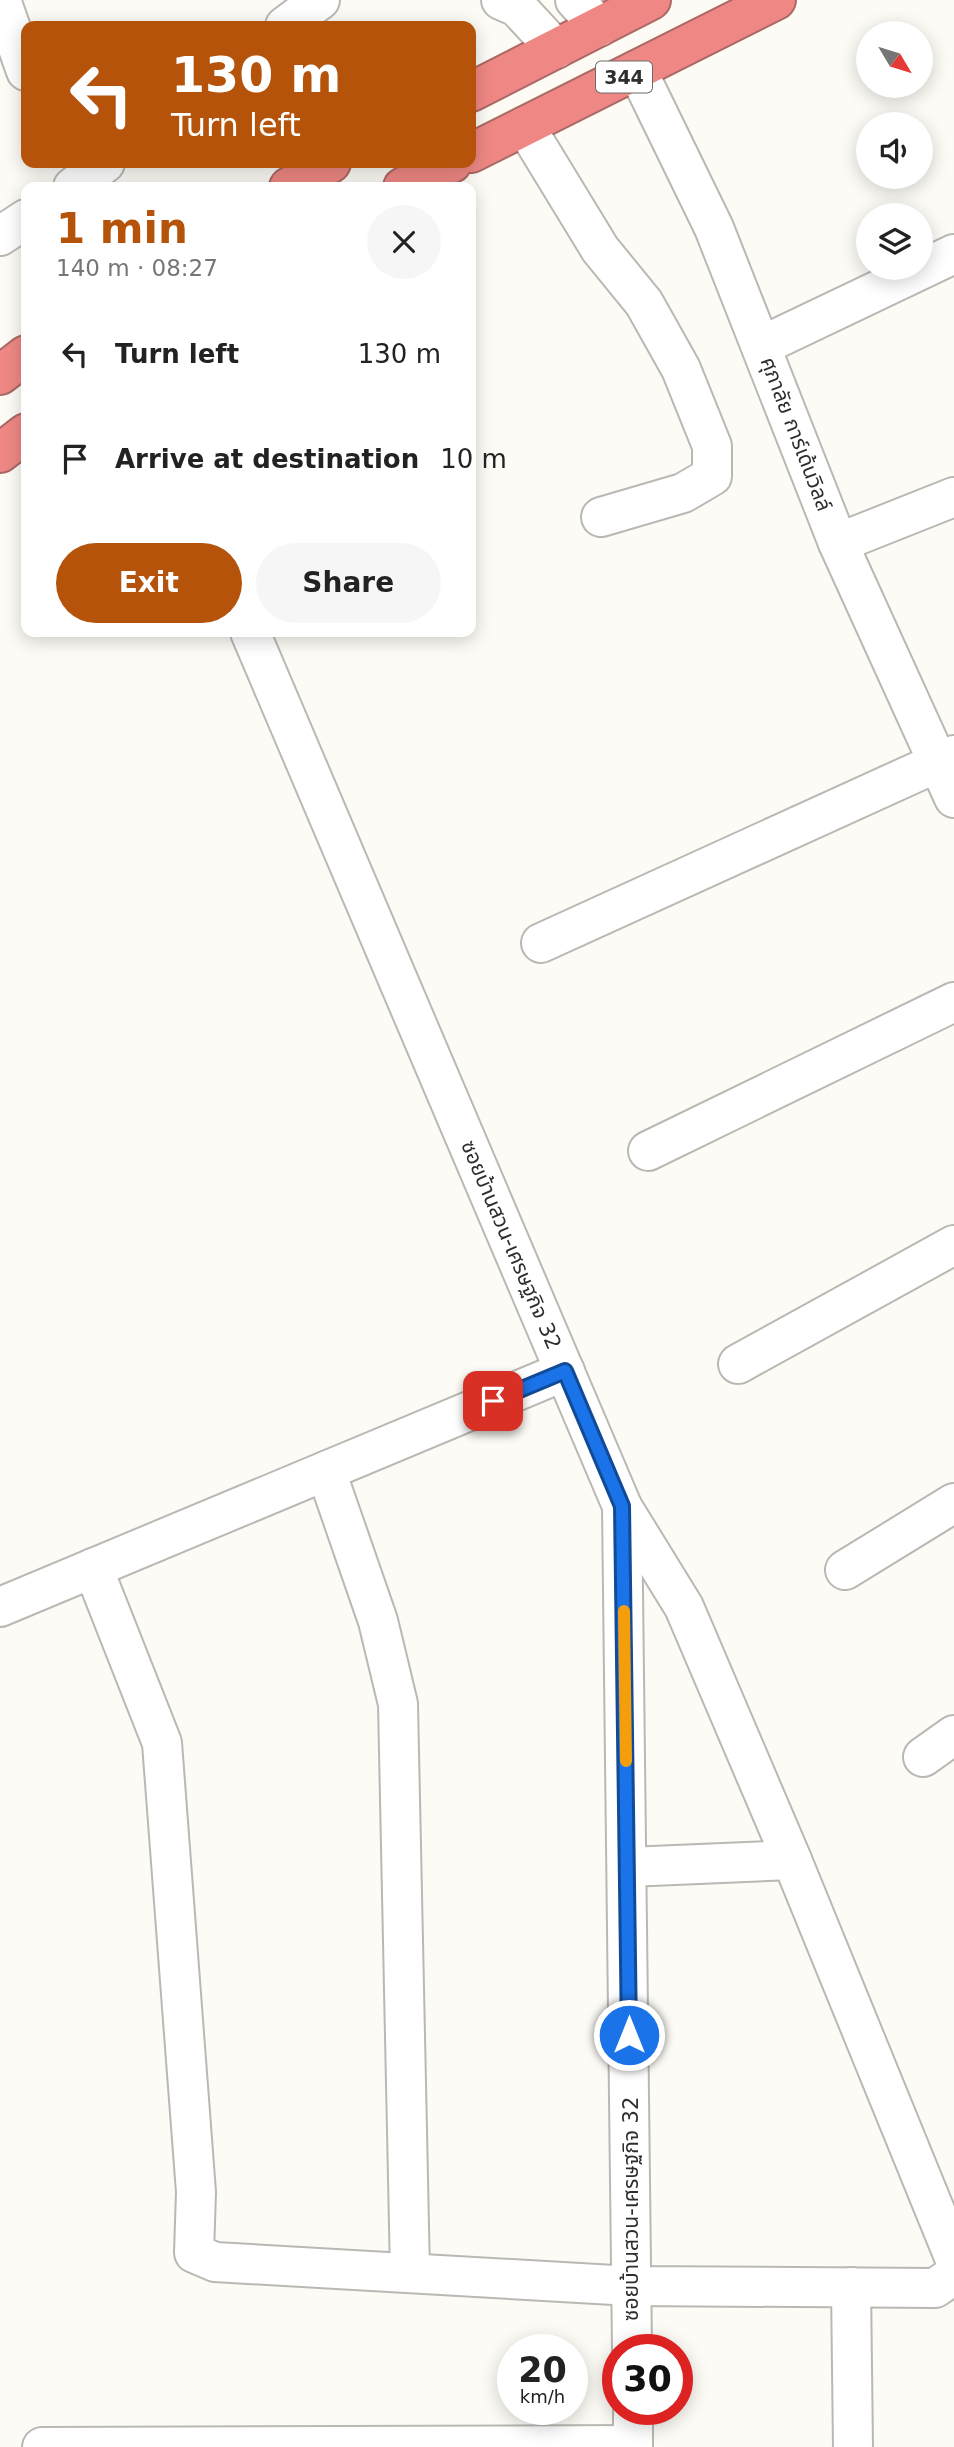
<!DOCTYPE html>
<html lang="en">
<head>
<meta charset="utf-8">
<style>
	:root { --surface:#fff; --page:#f6f6f6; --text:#222; --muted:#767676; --accent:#b45309 }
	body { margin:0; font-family:"DejaVu Sans","Noto Sans Thai",sans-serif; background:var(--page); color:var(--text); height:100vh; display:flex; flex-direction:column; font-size:26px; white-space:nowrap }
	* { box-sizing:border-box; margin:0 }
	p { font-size:23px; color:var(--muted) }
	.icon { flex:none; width:38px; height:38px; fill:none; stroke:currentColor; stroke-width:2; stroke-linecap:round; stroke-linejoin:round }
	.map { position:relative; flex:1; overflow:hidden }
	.side { position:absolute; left:21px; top:182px; width:455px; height:455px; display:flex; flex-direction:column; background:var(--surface); border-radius:14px; box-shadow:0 4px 18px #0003 }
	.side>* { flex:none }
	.top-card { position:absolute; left:21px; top:21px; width:455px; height:147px; border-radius:14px; box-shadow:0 4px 18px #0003; background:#b45309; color:#fff; overflow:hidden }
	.needle { width:46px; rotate:128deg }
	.fabs { position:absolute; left:856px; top:21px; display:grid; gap:14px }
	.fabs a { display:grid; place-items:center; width:77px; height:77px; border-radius:50%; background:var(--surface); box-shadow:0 4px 18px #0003; font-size:35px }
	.speed { position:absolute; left:497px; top:2334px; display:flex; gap:14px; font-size:35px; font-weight:700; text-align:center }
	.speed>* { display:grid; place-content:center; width:91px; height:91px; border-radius:50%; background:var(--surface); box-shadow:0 4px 18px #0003; line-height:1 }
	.speed small { font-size:18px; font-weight:400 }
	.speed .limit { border:10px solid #d22; background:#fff; color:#111 }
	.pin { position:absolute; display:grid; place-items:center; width:60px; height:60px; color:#fff; margin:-30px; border-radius:14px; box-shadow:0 4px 10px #0006 }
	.me { position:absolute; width:77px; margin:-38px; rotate:0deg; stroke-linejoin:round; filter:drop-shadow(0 0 5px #0008) }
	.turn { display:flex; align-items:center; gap:24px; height:147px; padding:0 35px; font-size:32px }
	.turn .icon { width:91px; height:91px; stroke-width:2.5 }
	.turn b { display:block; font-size:49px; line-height:60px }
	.round { display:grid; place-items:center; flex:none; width:74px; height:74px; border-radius:37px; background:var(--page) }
	.head { display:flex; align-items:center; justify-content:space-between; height:119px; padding:0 35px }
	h1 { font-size:42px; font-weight:600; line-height:52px; color:var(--accent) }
	.cta { display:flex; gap:14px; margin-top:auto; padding:14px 35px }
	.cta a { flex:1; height:80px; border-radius:42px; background:var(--accent); color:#fff; font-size:28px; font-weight:600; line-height:80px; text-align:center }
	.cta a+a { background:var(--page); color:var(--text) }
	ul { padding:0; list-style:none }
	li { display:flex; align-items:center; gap:21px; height:105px; padding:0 35px }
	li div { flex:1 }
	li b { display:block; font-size:26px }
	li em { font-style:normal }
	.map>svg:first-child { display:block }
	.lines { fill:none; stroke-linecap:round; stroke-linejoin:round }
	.minor-casing { stroke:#bbb8b4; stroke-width:42 }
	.highway-casing { stroke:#ac6865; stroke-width:42 }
	.minor { stroke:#fff; stroke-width:38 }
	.highway { stroke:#ef8884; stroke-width:38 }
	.route-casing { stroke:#114b97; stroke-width:18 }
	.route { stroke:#1a73e8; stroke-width:12 }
	.slow { stroke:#f59e0b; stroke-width:12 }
	.labels { text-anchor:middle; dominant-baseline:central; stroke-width:5; stroke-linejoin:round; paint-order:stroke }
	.shield { fill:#fff; stroke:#6d6d6b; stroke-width:2 }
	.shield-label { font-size:19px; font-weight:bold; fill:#2f2e2c }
	.street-label { font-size:21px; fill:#2f2e2c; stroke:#fff }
</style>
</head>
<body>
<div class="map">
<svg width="954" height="2447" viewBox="0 0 954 2447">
	<rect width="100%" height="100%" fill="#fdfbf6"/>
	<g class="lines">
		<g class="minor-casing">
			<g id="minor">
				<path d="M1 0 26 71"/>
				<path d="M501 0 517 7 556 49"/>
				<path d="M575 0 599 27"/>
				<path d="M285 26 320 0"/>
				<path d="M637 70 714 228 838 543 954 798"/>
				<path d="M525 126 600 249 644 303 681 369 712 446V476L683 493 601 517"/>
				<path d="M73 187 105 163"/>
				<path d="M0 236 26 219"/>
				<path d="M761 346 954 254"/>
				<path d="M838 543 954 497"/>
				<path d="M250 632 622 1506 632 2350"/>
				<path d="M541 943 954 755"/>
				<path d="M648 1151 954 1002"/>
				<path d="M738 1364 954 1245"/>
				<path d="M326 1471 378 1621 398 1704 410 2273"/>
				<path d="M623 1508 684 1607 792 1860 954 2257"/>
				<path d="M93 1568 162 1743 196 2192 194 2253 215 2262 631 2286 935 2288 954 2275"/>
				<path d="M845 1570 954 1503"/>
				<path d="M0 1607 565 1371"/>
				<path d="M923 1757 954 1735"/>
				<path d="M628 1867 792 1860"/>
				<path d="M851 2287 853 2447"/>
				<path d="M633 2410V2447"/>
				<path d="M42 2447 633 2445"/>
			</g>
		</g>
		<g class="highway-casing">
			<g id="highway">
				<path d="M471 92 651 0"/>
				<path d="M471 153 776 0"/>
				<path d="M289 187 331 163"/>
				<path d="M403 187 452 163"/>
				<path d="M0 375 26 355"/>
				<path d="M0 453 26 433"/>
			</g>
		</g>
		<use href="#minor" class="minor"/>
		<use href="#highway" class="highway"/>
	</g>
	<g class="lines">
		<g class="route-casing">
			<path id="route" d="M493 1401 565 1371 622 1506 629 2035"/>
		</g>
		<use href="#route" class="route"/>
		<path class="slow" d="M624 1611 626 1761"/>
	</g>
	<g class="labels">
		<rect class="shield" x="596" y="61.5" width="56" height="31" rx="5"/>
		<g class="shield-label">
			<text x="624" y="77">344</text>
		</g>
		<g class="street-label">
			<text transform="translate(796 434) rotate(69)">ศุภาลัย การ์เด้นวิลล์</text>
			<text transform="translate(511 1245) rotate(67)">ซอยบ้านสวน-เศรษฐกิจ 32</text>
			<text transform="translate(631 2209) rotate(-90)">ซอยบ้านสวน-เศรษฐกิจ 32</text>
		</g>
	</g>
</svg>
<div class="fabs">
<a><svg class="needle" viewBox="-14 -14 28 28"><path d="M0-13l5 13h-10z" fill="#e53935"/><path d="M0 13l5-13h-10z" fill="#767676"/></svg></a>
<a><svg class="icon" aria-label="sound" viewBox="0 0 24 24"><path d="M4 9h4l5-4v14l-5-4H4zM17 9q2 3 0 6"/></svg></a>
<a><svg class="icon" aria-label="layers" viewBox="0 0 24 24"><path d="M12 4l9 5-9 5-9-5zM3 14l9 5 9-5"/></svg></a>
</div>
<div class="speed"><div>20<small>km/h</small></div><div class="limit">30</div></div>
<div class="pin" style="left:493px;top:1401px;background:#d93025"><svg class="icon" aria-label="arrive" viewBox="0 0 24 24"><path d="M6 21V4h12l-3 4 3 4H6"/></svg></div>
<svg class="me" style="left:629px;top:2035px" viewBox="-20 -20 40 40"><circle r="17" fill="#1a73e8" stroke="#fff" stroke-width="3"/><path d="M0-11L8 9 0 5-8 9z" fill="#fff"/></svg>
<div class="top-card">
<div class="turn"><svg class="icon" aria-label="left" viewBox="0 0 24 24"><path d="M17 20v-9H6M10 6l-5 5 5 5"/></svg><div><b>130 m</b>Turn left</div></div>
</div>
<section class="side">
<div class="head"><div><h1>1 min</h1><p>140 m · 08:27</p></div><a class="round"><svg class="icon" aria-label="close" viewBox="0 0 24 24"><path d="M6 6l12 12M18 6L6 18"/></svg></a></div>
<ul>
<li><svg class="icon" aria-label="left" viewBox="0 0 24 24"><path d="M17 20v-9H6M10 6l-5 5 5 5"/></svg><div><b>Turn left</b></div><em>130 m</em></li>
<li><svg class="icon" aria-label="arrive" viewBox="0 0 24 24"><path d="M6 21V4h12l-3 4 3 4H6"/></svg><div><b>Arrive at destination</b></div><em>10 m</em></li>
</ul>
<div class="cta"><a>Exit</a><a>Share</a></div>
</section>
</div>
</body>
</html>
